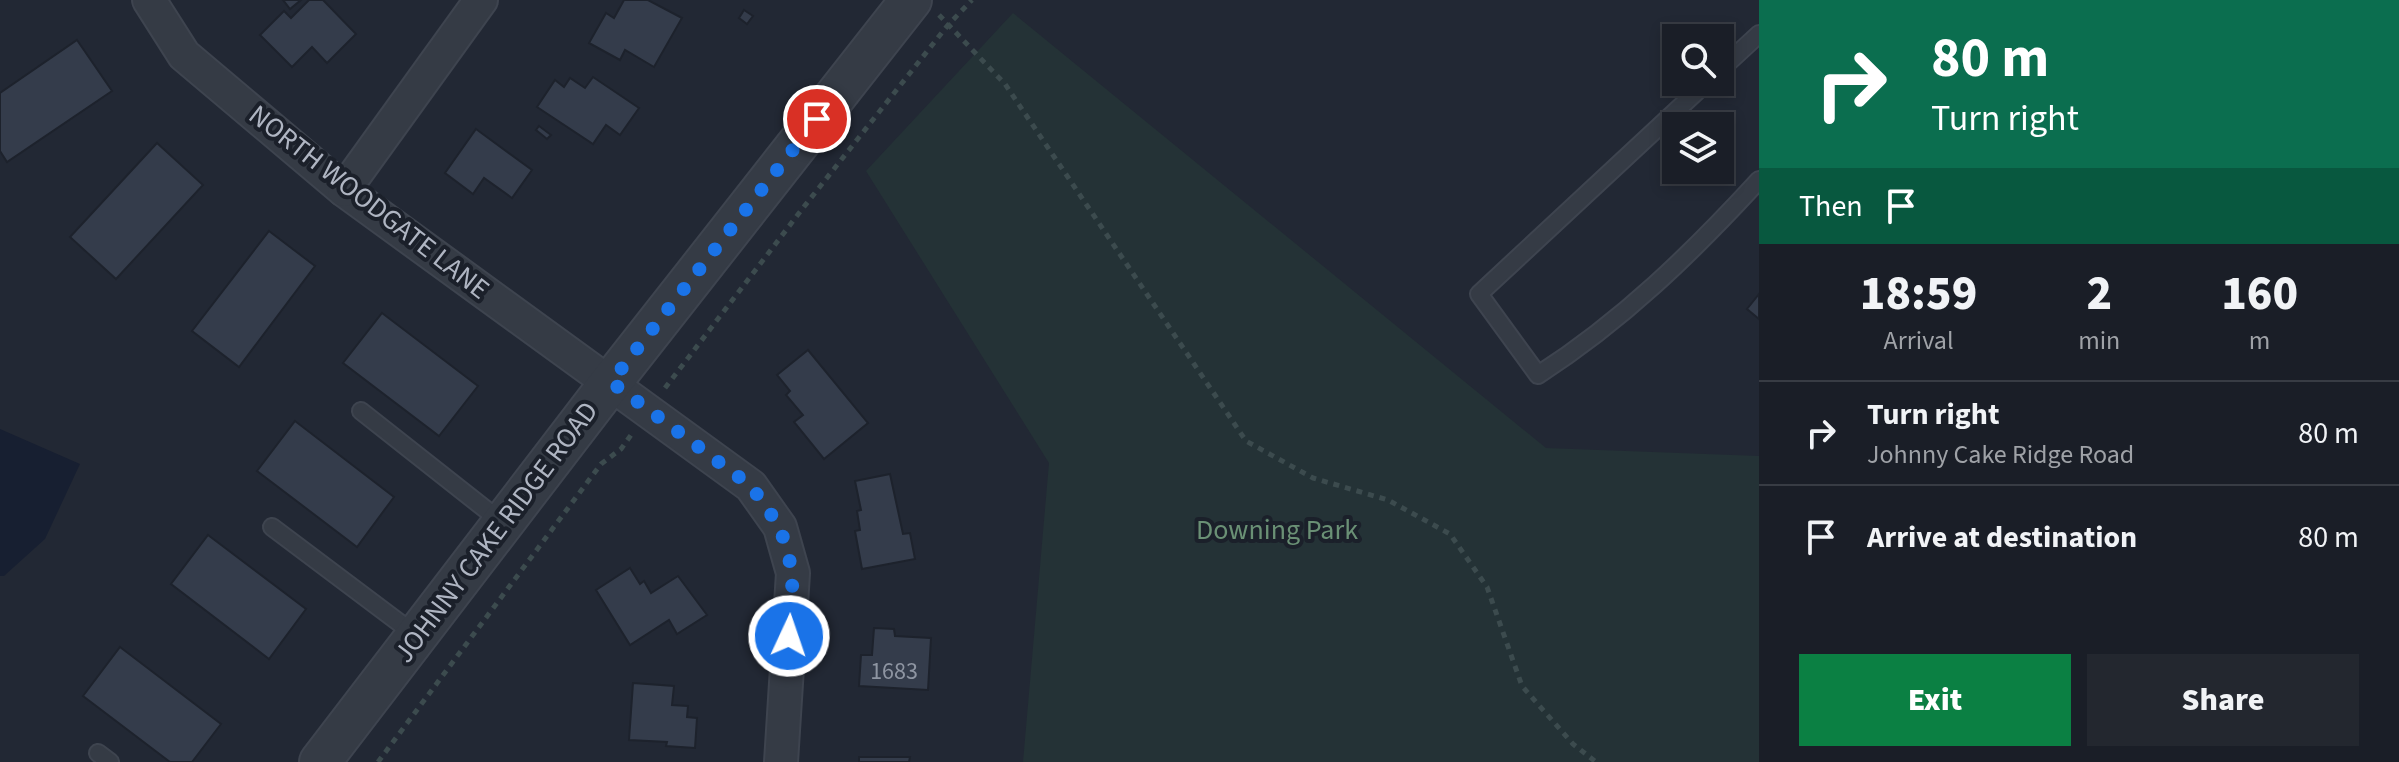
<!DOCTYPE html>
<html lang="en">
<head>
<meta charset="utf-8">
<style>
	:root { --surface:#1a1e27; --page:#23272f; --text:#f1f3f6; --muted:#9fa2a7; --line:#383c44; --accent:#0b8043 }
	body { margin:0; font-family:"Source Sans 3",sans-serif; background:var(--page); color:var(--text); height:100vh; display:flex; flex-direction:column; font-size:30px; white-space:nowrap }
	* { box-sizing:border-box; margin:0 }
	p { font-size:26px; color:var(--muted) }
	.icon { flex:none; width:44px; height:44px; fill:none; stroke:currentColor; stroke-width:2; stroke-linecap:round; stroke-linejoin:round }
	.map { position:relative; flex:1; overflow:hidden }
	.sheet { display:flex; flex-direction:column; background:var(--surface); width:640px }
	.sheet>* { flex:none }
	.guide { background:#0b6e4f; color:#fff; overflow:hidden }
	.tools { position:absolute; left:1662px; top:24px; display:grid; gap:16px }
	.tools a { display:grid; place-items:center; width:72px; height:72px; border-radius:0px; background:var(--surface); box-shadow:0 4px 12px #0003,0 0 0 2px var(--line); font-size:40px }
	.pin { position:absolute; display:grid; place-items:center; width:68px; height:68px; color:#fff; margin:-34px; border:4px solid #fff; border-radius:50%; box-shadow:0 2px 8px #0007 }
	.me { position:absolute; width:88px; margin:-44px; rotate:3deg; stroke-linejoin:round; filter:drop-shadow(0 0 6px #0008) }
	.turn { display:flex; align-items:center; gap:28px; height:168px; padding:0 40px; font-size:36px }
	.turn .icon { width:104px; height:104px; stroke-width:2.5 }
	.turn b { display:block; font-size:56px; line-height:68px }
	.then { display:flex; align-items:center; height:76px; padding:0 40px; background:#0003; gap:16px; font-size:30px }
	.eta { display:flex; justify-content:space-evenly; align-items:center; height:136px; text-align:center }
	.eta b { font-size:48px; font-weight:800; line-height:56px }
	.action { display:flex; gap:16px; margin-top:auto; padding:16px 40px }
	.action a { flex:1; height:92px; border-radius:0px; background:var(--accent); color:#fff; font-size:32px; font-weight:800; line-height:92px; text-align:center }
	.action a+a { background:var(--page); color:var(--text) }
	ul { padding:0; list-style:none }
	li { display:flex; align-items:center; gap:24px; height:104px; padding:0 40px; border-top:2px solid var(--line) }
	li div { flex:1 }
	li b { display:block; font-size:30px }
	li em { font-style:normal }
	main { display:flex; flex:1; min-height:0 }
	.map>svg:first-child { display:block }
	.green { fill:#243236 }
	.water { fill:#171f31 }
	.building { fill:#343c4b; stroke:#1d222c; stroke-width:2 }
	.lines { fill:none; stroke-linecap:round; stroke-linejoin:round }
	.service-casing { stroke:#3e444f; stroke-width:20 }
	.minor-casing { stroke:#3e444f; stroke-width:36 }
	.tertiary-casing { stroke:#3e444f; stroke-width:44 }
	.path { stroke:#3c4b4e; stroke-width:5; stroke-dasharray:6 6; stroke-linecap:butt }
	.service { stroke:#353b45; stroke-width:16 }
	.minor { stroke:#353b45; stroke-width:32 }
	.tertiary { stroke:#353b45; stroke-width:40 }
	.route { stroke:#1a73e8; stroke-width:14; stroke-dasharray:0 25.2 }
	.labels { text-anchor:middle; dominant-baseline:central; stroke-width:8; stroke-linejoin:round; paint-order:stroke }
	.number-label { font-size:24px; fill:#8e95a2 }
	.street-label { font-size:28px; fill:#afb5c2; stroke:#1b202a }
	.park-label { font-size:28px; fill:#6a9075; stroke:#1b202a }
</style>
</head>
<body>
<main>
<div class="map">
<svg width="1759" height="762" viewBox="0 0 1759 762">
	<rect width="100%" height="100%" fill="#222834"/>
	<path class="green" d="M1013 13 1546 448 1759 456V762H1023L1049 463 866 171Z"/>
	<path class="water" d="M0 429 80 464 45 539 4 576H0Z"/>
	<g class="building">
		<path d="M283 0H301L290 9Z"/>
		<path d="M309 0H323L356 34 327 63 312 47 292 67 260 35 284 11 291 18Z"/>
		<path d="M624 0H648L682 18 654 67 625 50 620 60 589 43 606 13 614 18Z"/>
		<path d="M744 10 753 16 747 24 739 18Z"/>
		<path d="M77 40 112 91 7 162 0 151V93Z"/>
		<path d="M593 77 639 108 620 135 606 125 593 144 537 107 555 80 564 87 570 78 585 88Z"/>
		<path d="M539 126 551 135 547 139 536 130Z"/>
		<path d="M476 129 532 170 512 198 484 178 473 194 445 173Z"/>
		<path d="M157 143 203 185 116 279 70 237Z"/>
		<path d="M269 231 315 266 239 367 192 331Z"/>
		<path d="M1759 294V319L1747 309Z"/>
		<path d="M382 313 478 386 439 436 343 363Z"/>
		<path d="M808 350 868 423 824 459 794 422 803 415 786 395 790 391 777 375Z"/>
		<path d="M295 421 394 497 357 547 257 471Z"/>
		<path d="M890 474 903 534 910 533 915 559 862 569 855 531 860 530 857 511 861 510 855 481Z"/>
		<path d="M208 535 306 609 269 659 171 584Z"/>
		<path d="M630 568 640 584 644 581 651 593 678 576 707 615 677 634 669 620 630 645 596 590Z"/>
		<path d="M874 628 894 629 895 636 931 638 928 690 859 686 861 655H872Z"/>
		<path d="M120 647 221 724 192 762H170L83 696Z"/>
		<path d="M633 683 674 686 672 705 688 706 687 717 697 718 695 748 666 746 667 742 629 740Z"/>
		<path d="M859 757H910L909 762H859Z"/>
	</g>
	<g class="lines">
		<g class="service-casing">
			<g id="service">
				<path d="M1720 70 1759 34"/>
				<path d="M1707 82 1479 294 1538 375C1622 321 1692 253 1759 180"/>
				<path d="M361 411 503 523"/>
				<path d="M272 527 417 636"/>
				<path d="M98 753 110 762"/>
			</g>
		</g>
		<g class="minor-casing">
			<g id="minor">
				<path d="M149 0 184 55 344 190 751 486 780 527 793 573 781 762"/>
				<path d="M344 190 481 0"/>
			</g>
		</g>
		<g class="tertiary-casing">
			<path id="tertiary" d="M320 762 611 382 911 0"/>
		</g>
		<g class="path">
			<path d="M939 15 1005 84 1246 441 1313 478 1388 500 1450 534 1487 587 1522 686 1573 744 1596 762"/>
			<path d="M665 388 803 208 948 25 972 0"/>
			<path d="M378 762 601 464 621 449 631 435"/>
		</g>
		<use href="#service" class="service"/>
		<use href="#minor" class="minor"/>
		<use href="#tertiary" class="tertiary"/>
	</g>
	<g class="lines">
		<path class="route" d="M789 636 793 573 780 527 751 486 611 382 817 119"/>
	</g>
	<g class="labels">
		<g class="number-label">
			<text x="894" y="671">1683</text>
		</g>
		<g class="street-label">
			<text transform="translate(369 202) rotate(38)">NORTH WOODGATE LANE</text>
			<text transform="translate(496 532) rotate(-53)">JOHNNY CAKE RIDGE ROAD</text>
		</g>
		<g class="park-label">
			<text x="1277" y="530">Downing Park</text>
		</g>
	</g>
</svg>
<div class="tools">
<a><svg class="icon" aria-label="search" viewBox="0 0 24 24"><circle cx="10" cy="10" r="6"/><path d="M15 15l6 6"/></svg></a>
<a><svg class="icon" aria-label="layers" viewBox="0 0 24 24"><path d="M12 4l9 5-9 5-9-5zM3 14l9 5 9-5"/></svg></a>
</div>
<div class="pin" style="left:817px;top:119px;background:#d93025"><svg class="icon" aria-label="arrive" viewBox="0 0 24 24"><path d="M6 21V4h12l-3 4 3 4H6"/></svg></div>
<svg class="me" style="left:789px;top:636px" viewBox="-20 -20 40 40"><circle r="17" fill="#1a73e8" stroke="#fff" stroke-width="3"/><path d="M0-11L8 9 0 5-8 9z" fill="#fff"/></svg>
</div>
<section class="sheet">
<div class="guide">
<div class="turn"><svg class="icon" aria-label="right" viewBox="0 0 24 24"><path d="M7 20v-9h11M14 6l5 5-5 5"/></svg><div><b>80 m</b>Turn right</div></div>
<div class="then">Then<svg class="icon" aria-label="arrive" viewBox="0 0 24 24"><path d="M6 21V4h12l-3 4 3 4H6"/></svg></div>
</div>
<div class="eta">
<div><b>18:59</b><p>Arrival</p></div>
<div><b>2</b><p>min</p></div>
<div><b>160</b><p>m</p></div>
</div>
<ul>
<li><svg class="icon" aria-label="right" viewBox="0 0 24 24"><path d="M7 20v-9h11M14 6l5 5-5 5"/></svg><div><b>Turn right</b><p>Johnny Cake Ridge Road</p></div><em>80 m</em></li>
<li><svg class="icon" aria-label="arrive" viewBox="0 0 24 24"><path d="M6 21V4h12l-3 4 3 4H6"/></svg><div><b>Arrive at destination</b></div><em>80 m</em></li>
</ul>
<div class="action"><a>Exit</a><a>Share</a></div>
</section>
</main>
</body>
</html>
